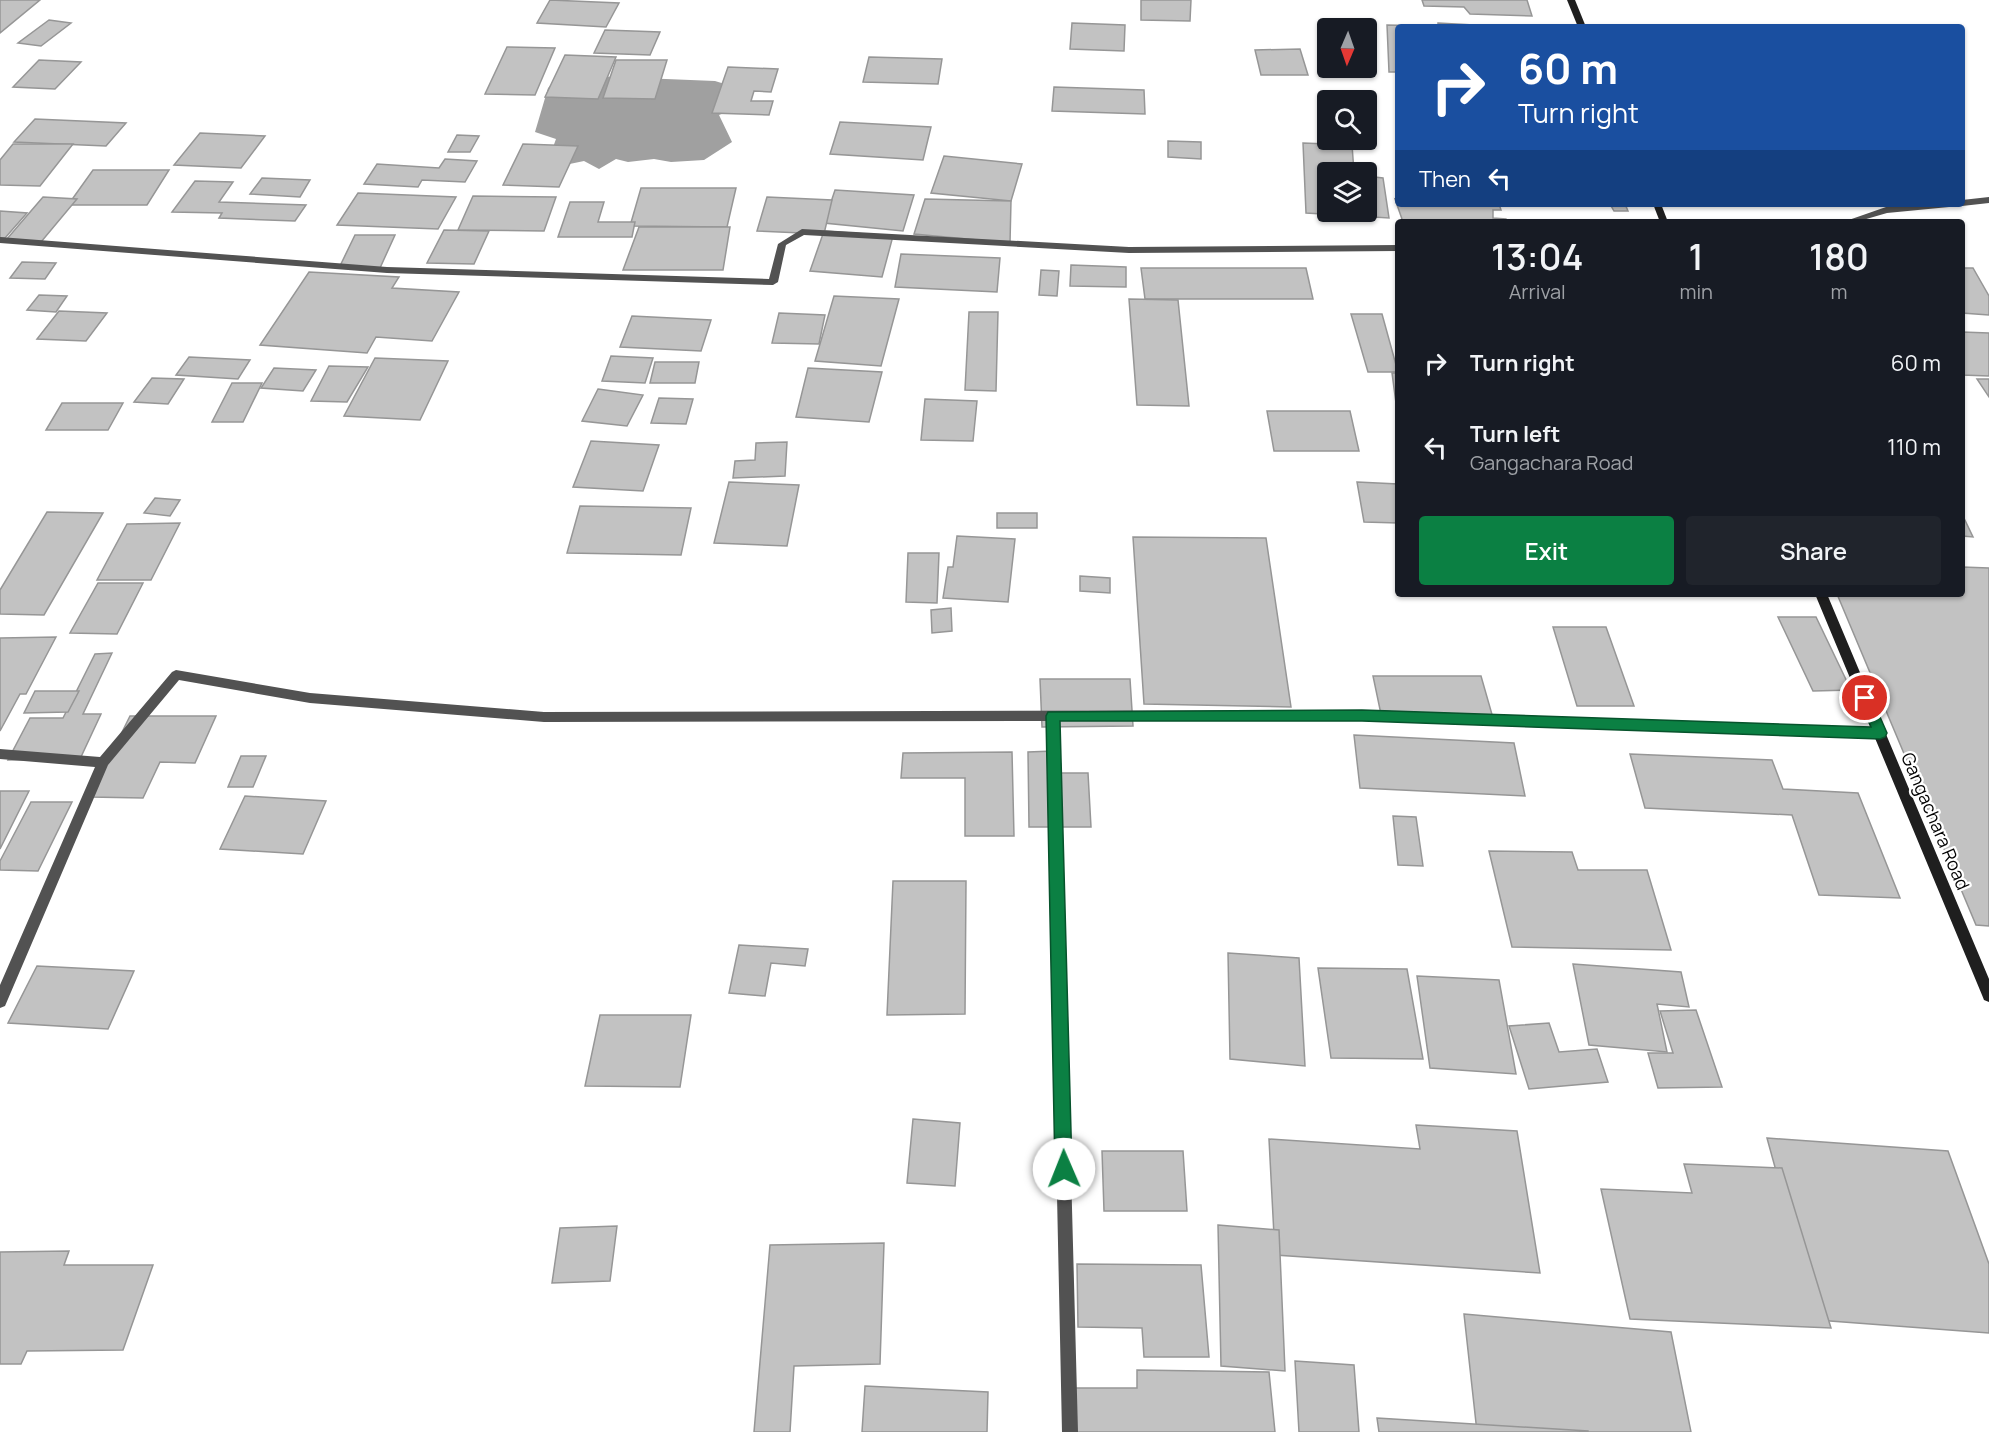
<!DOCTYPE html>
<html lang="en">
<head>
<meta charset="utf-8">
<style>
	:root { --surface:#171b24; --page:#20242c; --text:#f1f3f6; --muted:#9ea1a6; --accent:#0b8043 }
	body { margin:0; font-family:Manrope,sans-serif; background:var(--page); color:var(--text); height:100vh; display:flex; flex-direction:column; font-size:22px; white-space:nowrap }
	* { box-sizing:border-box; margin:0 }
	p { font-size:20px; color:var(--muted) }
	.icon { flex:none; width:33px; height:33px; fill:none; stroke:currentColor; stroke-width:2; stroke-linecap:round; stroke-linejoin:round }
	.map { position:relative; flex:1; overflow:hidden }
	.side { position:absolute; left:1395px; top:219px; width:570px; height:378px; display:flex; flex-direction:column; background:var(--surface); border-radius:6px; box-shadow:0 2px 4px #0004 }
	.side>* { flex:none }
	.top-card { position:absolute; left:1395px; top:24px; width:570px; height:183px; border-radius:6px; box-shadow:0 2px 4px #0004; background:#1a4fa0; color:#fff; overflow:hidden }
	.needle { width:39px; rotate:182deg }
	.buttons { position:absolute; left:1317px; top:18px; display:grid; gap:12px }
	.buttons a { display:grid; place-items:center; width:60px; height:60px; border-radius:6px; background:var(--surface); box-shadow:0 2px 4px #0004; font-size:30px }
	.pin { position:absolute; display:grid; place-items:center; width:51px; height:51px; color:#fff; margin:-26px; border:3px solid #fff; border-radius:50%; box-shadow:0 2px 6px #0007 }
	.me { position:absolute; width:66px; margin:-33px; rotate:359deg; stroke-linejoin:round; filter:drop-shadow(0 0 4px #0008) }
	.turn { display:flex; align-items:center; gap:21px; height:126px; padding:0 24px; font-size:27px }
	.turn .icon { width:78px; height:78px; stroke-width:2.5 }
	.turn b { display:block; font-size:42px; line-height:51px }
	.then { display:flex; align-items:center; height:57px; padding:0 24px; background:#0003; gap:12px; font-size:22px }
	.eta { display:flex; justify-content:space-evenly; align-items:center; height:102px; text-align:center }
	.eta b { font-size:36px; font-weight:600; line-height:42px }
	.primary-button { display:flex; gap:12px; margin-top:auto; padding:12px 24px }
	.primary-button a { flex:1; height:69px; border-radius:6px; background:var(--accent); color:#fff; font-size:24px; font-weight:600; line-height:69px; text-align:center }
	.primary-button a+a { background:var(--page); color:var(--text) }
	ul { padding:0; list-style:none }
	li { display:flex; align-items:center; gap:18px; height:84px; padding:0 24px }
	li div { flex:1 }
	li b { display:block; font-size:22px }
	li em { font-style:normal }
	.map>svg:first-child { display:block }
	.water { fill:#a0a0a0 }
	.building { fill:#c2c2c2; stroke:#969696; stroke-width:1.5 }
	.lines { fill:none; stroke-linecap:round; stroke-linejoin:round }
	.service { fill:#525252; fill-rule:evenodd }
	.minor { fill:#525252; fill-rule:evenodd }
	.secondary { fill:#1f1f1f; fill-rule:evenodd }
	.route { fill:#0b8043; stroke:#07532c; stroke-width:1.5 }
	.labels { text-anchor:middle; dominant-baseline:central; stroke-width:4.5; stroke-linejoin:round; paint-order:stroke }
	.street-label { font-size:18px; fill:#000; stroke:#fff }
</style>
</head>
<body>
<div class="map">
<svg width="1989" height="1432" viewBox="0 0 1989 1432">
	<rect width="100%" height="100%" fill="#fff"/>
	<path class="water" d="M592 76 715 81 728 85 729 111 719 115 732 142 704 160 671 162 654 159 628 162 616 159 599 169 584 161 560 166 552 150 556 139 535 132 548 88 557 79Z"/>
	<g class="building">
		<path d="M0 0H40L0 33Z"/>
		<path d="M550 0 619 3 606 27 537 23Z"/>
		<path d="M1141 0H1191L1190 21 1141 20Z"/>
		<path d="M1422 0H1527L1532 16 1470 14 1464 7 1424 6Z"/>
		<path d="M49 20 71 23 41 46 18 43Z"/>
		<path d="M1072 23 1125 25 1124 51 1070 49Z"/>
		<path d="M1438 23 1510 27H1438Z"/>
		<path d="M1387 25 1431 26 1398 27V72H1389Z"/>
		<path d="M605 30 660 32 650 55 594 53Z"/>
		<path d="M507 47 555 48 535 95 485 94Z"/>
		<path d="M1300 49 1308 75H1261L1255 50Z"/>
		<path d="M565 55 616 57 598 99 545 97Z"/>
		<path d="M869 57 942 59 938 84 863 82Z"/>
		<path d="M39 60 81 62 55 89 13 87Z"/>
		<path d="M616 60H667L655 99 603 98Z"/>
		<path d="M728 67 778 69 771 92 754 91 751 101H773L769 115 712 113Z"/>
		<path d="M1054 87 1144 90 1145 114 1052 111Z"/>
		<path d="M35 119 126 123 106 146 14 142Z"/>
		<path d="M840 122 931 127 923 160 830 154Z"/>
		<path d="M200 133 265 136 241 168 174 165Z"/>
		<path d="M457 135 479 136 470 152H448Z"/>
		<path d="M1168 141 1201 142V159L1168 157Z"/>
		<path d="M1303 143 1352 145 1354 172H1328V212H1366V176L1383 178 1389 218 1306 213Z"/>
		<path d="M13 144H73L40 186 0 185V160Z"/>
		<path d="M523 144 578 146 559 187 503 185Z"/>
		<path d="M944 156 1022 164 1011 201 931 193Z"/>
		<path d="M445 159 477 161 465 182 422 180 418 187 364 184 377 164 439 168Z"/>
		<path d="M93 170H169L147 205H68Z"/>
		<path d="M262 178 310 180 300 197 250 194Z"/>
		<path d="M195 181 233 182 219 202 306 205 295 221 219 218 222 213 172 212Z"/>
		<path d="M641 188H736L727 227 630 226Z"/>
		<path d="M835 190 914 195 903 231 824 223Z"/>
		<path d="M358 193 456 197 438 229 337 225Z"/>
		<path d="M473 196 556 197 544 231 458 230Z"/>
		<path d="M43 197 77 199 41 242 6 240Z"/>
		<path d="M767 197 832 200 824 234 757 231Z"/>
		<path d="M925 199 1011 201 1010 243 914 234Z"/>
		<path d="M1395 199 1398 200V204H1499L1501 210H1493V218L1506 219 1508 222H1403Z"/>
		<path d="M570 202H604L598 222H635L632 237H558Z"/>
		<path d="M1610 204H1625L1628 211H1614Z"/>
		<path d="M0 211 27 213 5 238H0Z"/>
		<path d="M639 227H730L723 270H623Z"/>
		<path d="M444 230 489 231 474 264 427 263Z"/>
		<path d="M824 231 893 236 882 277 810 271Z"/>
		<path d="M355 235H395L380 268H339Z"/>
		<path d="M901 254 1000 258 997 292 895 287Z"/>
		<path d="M22 262 56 263 45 279 10 278Z"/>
		<path d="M1071 265 1126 267V287L1070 286Z"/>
		<path d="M1141 268H1306L1313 299H1145Z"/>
		<path d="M1962 268H1973L1989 296V315L1962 313Z"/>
		<path d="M1041 270 1059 271 1057 296 1039 295Z"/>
		<path d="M309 272 399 277 392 288 459 292 432 341 376 337 367 353 260 345Z"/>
		<path d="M39 295 67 296 56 312 27 310Z"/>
		<path d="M834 296 899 299 881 366 815 361Z"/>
		<path d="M1129 299 1178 300 1189 406 1137 405Z"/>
		<path d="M59 311 107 313 86 341 37 339Z"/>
		<path d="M969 312H998L996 391 965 390Z"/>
		<path d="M779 313 825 315 819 344 772 343Z"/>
		<path d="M1351 314H1382L1398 372H1368Z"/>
		<path d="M632 316 711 320 701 351 620 347Z"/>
		<path d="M1962 332 1989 333V376L1962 375Z"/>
		<path d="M611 356 653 358 645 383 602 381Z"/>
		<path d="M189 357 250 360 238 379 176 375Z"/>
		<path d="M375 358 448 361 420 420 344 416Z"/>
		<path d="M655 362H699L695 383H650Z"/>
		<path d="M329 366 368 367 347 402 311 401Z"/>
		<path d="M274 368 316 370 303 391 261 388Z"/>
		<path d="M808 368 882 372 869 422 796 417Z"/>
		<path d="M1392 373H1398V403H1396Z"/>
		<path d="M152 378 184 379 168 404 134 402Z"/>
		<path d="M1977 379H1989V397Z"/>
		<path d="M232 383H262L243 422H212Z"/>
		<path d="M598 389 643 395 627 426 582 421Z"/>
		<path d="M659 398 693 399 686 424 651 423Z"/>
		<path d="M925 399 977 401 973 441 921 440Z"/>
		<path d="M62 403H123L108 430H46Z"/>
		<path d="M1267 411H1350L1359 451H1274Z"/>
		<path d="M591 441 659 445 643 491 573 487Z"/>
		<path d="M787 442 785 476 733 478 735 461 755 460 756 443Z"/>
		<path d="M729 482 799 485 787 546 714 543Z"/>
		<path d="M1357 482 1398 484V523L1364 522Z"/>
		<path d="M155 498 180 500 170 516 144 513Z"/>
		<path d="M580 506 691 508 681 555 567 553Z"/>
		<path d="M47 512 103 513 44 615 0 614V590Z"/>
		<rect x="997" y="513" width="40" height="15"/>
		<path d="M1962 514 1973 537 1962 536Z"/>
		<path d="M180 523 151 580H97L127 524Z"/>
		<path d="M957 536 1015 539 1008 602 943 598 948 567H953Z"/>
		<path d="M1133 537 1266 538 1291 707 1144 704Z"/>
		<path d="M908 553H939L937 603 906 602Z"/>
		<path d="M1962 567 1989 568V926L1976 925 1837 594H1962Z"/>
		<path d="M1080 576 1110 578V593L1080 591Z"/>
		<path d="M98 583H143L117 634 70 633Z"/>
		<path d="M951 608 952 631 932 633 931 610Z"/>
		<path d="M1778 617H1816L1851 690 1813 691Z"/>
		<path d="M1553 627H1606L1634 706H1577Z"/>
		<path d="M56 637 26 694H20L0 731V638Z"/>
		<path d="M112 653 83 714H101L80 759 8 760 30 718H63L95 654Z"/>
		<path d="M1373 676H1481L1493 718 1382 719Z"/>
		<path d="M1040 679H1130L1133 726 1042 727Z"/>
		<path d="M35 691H79L68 712 24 713Z"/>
		<path d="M130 716H216L195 763 160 762 143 798 90 797Z"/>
		<path d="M1354 735 1514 743 1525 796 1360 788Z"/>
		<path d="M1053 751 1054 773H1088L1091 827H1029L1028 752Z"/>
		<path d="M1012 752 1014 836H965V778H901L903 753Z"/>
		<path d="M1630 754 1772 760 1783 789 1858 793 1900 898 1819 895 1792 815 1645 808Z"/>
		<path d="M241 756H266L253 787H228Z"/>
		<path d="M0 791H29L0 849Z"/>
		<path d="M245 796 326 801 303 854 220 849Z"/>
		<path d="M31 802H72L38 871 0 870V861Z"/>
		<path d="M1393 816 1416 817 1423 866 1398 865Z"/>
		<path d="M1489 851 1572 852 1578 870H1647L1671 950 1512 947Z"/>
		<path d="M893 881H966L965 1014 887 1015Z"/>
		<path d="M739 945 808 949 805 966 771 963 765 996 729 993Z"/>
		<path d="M1228 953 1299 958 1305 1066 1230 1059Z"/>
		<path d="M1573 964 1681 972 1689 1007 1657 1004 1667 1052 1589 1045Z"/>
		<path d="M37 966 134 971 108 1029 8 1023Z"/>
		<path d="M1318 968 1407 969 1423 1059 1331 1058Z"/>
		<path d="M1417 976 1499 980 1516 1074 1430 1068Z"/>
		<path d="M1696 1010 1722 1087 1658 1088 1648 1053H1673L1660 1011Z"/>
		<path d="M600 1015H691L680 1087 585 1086Z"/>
		<path d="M1549 1023 1559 1052 1597 1049 1608 1082 1529 1089 1509 1026Z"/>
		<path d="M913 1119 960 1123 955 1186 907 1183Z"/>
		<path d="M1416 1125 1517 1131 1540 1273 1275 1255 1269 1139 1420 1149Z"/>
		<path d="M1767 1138 1948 1151 1989 1264V1333L1817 1320Z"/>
		<path d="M1102 1151H1183L1187 1211H1104Z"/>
		<path d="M1684 1164 1782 1168 1831 1328 1630 1319 1601 1189 1692 1193Z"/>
		<path d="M1218 1225 1279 1230 1285 1371 1221 1366Z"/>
		<path d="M617 1226 610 1281 552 1283 560 1228Z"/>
		<path d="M884 1243 880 1364 794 1366 790 1432H754L770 1245Z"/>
		<path d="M69 1251 64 1265H153L123 1350 27 1351 21 1364H0V1252Z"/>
		<path d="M1077 1264 1201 1265 1209 1357H1144L1142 1328 1078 1327Z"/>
		<path d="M1464 1314 1671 1332 1691 1432H1477Z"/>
		<path d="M1295 1361 1354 1365 1359 1432H1299Z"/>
		<path d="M1137 1370 1269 1372 1275 1432H1076L1074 1388H1137Z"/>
		<path d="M865 1386 988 1392 987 1432H862Z"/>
		<path d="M1377 1418 1588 1431V1432H1379Z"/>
	</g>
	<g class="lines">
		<g class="service">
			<path d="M1989 197V203L1962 206 1958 204H1962V200Z"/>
			<path d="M1922 204H1953L1949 207 1887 213 1856 222H1843L1886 207Z"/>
			<path d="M802 229 1129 247 1398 245V251L1129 253 804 235 786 245 778 282 773 285 387 273 0 243V237L387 267 769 279 778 244Z"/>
		</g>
		<path class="minor" d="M176 670 310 693 544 712 1363 710 1880 728 1884 729 1886 733 1884 737 1880 738 1363 720 1059 721 1078 1432H1062L1047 721 544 722 310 703 179 680 108 765 5 1006 0 1008V985L95 767 0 759V749L100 757 172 672Z"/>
		<g class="secondary">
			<path d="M1567 0H1575L1586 27H1578Z"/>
			<path d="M1653 204H1661L1668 222H1660Z"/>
			<path d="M1815 594H1827L1989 979V1002L1984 1000 1982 995Z"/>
		</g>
	</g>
	<path class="route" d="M1865 692 1870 694 1887 733 1885 737 1880 739 1362 721H1060L1072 1169 1070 1175 1064 1178 1058 1175 1055 1169 1046 716 1048 712 1362 710 1871 727 1858 698Z"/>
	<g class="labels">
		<g class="street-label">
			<text transform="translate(1936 821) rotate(67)">Gangachara Road</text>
		</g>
	</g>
</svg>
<div class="buttons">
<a><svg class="needle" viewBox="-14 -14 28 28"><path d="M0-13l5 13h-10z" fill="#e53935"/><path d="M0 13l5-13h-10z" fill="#9ea1a6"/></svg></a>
<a><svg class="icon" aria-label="search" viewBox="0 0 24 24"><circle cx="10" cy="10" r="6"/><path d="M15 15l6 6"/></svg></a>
<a><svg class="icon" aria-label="layers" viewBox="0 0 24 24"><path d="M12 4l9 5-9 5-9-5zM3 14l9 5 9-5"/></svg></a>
</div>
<div class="pin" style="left:1865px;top:698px;background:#d93025"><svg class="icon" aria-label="arrive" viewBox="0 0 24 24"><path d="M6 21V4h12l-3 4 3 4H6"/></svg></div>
<svg class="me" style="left:1064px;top:1169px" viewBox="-20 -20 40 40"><circle r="19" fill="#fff"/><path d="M0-13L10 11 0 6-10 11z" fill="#0b8043"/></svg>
<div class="top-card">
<div class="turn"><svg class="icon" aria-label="right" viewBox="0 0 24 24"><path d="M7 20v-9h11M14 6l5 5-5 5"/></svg><div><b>60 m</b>Turn right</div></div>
<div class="then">Then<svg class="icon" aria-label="left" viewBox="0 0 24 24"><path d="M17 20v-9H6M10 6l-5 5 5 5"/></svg></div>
</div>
<section class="side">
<div class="eta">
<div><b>13:04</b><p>Arrival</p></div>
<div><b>1</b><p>min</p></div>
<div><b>180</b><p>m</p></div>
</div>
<ul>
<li><svg class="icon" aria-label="right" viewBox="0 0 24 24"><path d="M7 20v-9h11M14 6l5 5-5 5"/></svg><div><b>Turn right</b></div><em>60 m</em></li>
<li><svg class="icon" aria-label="left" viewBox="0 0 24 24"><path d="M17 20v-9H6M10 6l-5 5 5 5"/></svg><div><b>Turn left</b><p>Gangachara Road</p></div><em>110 m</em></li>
</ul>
<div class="primary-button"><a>Exit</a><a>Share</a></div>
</section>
</div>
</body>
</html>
